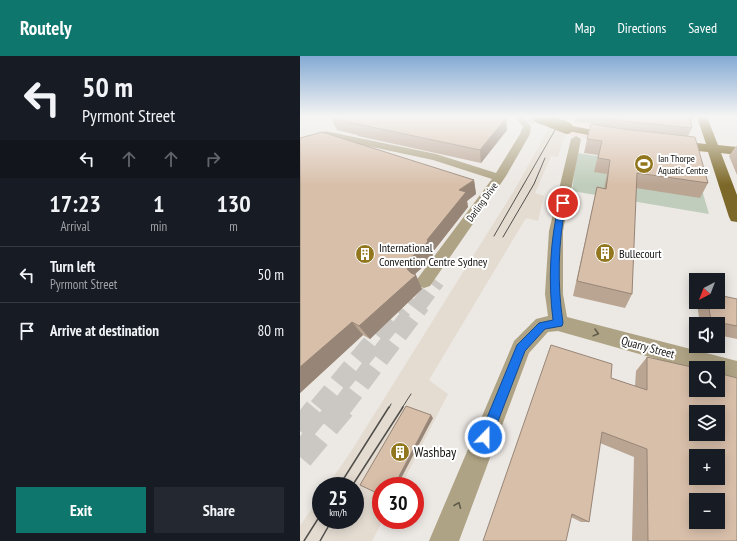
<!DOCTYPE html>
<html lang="en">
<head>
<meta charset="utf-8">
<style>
	:root { --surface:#171b24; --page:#242831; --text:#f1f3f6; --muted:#9ea1a6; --line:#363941; --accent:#0f766e }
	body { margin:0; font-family:"PT Sans Narrow",sans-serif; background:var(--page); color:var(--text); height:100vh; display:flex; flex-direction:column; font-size:15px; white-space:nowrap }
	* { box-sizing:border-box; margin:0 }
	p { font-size:13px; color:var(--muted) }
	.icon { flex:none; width:22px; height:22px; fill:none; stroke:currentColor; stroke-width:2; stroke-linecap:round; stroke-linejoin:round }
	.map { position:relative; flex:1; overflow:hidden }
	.side { display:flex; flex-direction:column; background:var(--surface); width:300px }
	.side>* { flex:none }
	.hud { background:#171b24; color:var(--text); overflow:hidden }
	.needle { width:26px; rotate:222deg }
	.controls { position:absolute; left:389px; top:217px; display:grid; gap:8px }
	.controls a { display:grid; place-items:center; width:36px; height:36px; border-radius:0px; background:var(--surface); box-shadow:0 2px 10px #0003; font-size:20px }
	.speed { position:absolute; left:12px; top:421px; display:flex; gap:8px; font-size:20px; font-weight:700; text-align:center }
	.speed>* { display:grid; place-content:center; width:52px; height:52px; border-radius:50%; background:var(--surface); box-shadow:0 2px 10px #0003; line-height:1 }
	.speed small { font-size:10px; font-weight:400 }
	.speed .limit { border:6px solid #d22; background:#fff; color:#111 }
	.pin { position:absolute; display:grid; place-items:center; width:34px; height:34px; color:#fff; margin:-17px; border:2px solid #fff; border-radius:50%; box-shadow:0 1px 4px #0007 }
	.me { position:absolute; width:44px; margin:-22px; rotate:22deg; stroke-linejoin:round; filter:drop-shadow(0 0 3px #0008) }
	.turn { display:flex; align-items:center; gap:14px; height:84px; padding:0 16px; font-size:18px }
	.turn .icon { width:52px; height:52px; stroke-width:2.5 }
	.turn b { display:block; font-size:28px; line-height:34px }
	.lanes { display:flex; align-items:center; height:38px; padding:0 16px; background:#0003; justify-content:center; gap:20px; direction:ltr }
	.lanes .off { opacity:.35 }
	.eta { display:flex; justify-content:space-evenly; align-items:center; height:68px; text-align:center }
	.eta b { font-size:24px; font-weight:700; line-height:28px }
	.action { display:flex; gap:8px; margin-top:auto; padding:8px 16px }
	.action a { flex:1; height:46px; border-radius:0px; background:var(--accent); color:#fff; font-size:16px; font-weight:700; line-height:46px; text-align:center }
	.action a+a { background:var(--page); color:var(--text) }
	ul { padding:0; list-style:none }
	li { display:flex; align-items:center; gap:12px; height:56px; padding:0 16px; border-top:1px solid var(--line) }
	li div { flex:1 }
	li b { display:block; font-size:15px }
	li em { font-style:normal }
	header { display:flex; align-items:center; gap:24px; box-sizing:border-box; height:56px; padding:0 20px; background:var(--accent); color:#fff }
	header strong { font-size:19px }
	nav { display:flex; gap:22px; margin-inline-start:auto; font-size:14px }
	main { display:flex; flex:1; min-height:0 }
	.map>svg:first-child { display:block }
	.built { fill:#e4dcd1 }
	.industrial { fill:#f2d9d0 }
	.green { fill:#c0cdbc }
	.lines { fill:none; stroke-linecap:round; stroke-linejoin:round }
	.minor-tunnel-far3 { stroke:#cbc8c4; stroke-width:10; stroke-dasharray:10 5; stroke-linecap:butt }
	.minor-tunnel-far2 { stroke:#cbc8c4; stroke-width:16; stroke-dasharray:16 8; stroke-linecap:butt }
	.minor-tunnel-far1 { stroke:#cbc8c4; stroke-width:21; stroke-dasharray:21 10; stroke-linecap:butt }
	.minor-tunnel { stroke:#cbc8c4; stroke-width:27; stroke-dasharray:27 14; stroke-linecap:butt }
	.minor { fill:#aea384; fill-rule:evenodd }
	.major { fill:#7c6828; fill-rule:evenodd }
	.tram-far1 { stroke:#504e4b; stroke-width:1 }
	.tram { stroke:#504e4b; stroke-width:1.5 }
	.major-bridge { stroke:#7c6828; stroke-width:12 }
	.wall { fill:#baa492 }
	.shaded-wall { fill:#978677 }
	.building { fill:#d8bfaa; stroke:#978677; fill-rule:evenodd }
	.oneway { stroke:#605a4a }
	.route { fill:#1a73e8; stroke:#114b97 }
	.labels { text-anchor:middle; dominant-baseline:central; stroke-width:4; stroke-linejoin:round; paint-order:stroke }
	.far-poi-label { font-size:10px; fill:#131210; stroke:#fff; text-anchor:start }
	.far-street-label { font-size:10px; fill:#131210; stroke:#fff }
	.poi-label { font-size:12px; fill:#131210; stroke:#fff; text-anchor:start }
	.street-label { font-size:12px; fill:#131210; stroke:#fff }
	.near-poi-label { font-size:14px; fill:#131210; stroke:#fff; text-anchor:start }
</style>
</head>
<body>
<header>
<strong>Routely</strong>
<nav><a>Map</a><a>Directions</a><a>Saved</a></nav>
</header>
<main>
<section class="side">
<div class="hud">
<div class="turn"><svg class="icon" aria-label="left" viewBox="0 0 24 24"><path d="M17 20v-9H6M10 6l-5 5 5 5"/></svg><div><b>50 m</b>Pyrmont Street</div></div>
<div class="lanes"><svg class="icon" aria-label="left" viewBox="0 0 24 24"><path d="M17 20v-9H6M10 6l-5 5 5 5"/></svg><svg class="icon off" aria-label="ahead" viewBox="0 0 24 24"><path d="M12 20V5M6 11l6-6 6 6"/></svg><svg class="icon off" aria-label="ahead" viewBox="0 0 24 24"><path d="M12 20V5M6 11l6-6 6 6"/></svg><svg class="icon off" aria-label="right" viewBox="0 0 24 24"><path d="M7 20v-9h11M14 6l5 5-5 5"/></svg></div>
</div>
<div class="eta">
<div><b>17:23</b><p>Arrival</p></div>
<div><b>1</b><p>min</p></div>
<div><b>130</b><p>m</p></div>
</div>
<ul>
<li><svg class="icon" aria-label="left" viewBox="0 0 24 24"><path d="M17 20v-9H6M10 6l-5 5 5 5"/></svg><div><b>Turn left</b><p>Pyrmont Street</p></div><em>50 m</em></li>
<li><svg class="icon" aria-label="arrive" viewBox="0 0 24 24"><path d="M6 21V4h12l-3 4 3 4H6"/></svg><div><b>Arrive at destination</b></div><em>80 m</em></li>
</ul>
<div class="action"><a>Exit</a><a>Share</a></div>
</section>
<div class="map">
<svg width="437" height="485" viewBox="0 0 437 485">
	<rect width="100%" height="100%" fill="#ece8e4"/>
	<path class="built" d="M255 61H270L258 101 251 100 235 137 244 140 238 165 226 162 129 324 148 338 101 430H81V464H83L72 485H0V470L21 439V464H55V430H27L52 394 215 133Z"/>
	<path class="industrial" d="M268 65 305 69 288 83 264 78Z"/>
	<path class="green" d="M301 85 391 96 409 158 272 135 277 97 297 100Z"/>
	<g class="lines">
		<path class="minor-tunnel-far3" d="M228 63 241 61"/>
		<path class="minor-tunnel-far2" d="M119 249 137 225"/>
		<g class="minor-tunnel-far1">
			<path d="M19 352 102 252"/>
			<path d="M41 352 120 248"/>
		</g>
		<g class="minor-tunnel">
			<path d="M0 375 20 351"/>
			<path d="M0 401 42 351"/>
		</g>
		<g class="minor">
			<path d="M218 61H224L231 71 230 78 206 120 130 230 124 232 118 230 115 226 118 222 192 123 133 104 25 81 20 78 25 75 136 98 196 117 220 78 223 71 217 63Z"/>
			<path d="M276 80 281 83 263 175V238L267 261 437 305V325L418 320V312H396V314L258 275 248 276 229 297 159 485H129L214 285 236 263 248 260 245 238 249 175 271 83Z"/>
		</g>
		<g class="major">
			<path d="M397 61H407L418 89 437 91V99L421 97 437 139V166L431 165 429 161 408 96 369 92 365 91 363 88 365 85 369 84 406 88Z"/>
			<path d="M267 69 319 79 323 80 325 82 323 84 319 85 263 74 262 72 263 70Z"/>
		</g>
		<g class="tram-far1">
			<path d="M264 65 265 61"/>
			<path d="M194 180 255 74"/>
			<path d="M203 181 234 128 245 102"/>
			<path d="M89 352 91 348"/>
			<path d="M102 352 111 338"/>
		</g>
		<g class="tram">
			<path d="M39 430 89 351"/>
			<path d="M52 430 103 351"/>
			<path d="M4 485 21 458"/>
			<path d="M20 485 32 464"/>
		</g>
		<path class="major-bridge" d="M239 61 267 72"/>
	</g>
	<g class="wall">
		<path d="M275 61H393V63L391 68 392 72 388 80 408 127 400 142 336 132 332 238 325 252 273 240 297 131 304 133 307 118 294 116 298 99 284 97 287 83 292 67 274 66Z"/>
		<path d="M427 61H437V62Z"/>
		<path d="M31 62 207 74 181 107 58 80 57 79 37 74Z"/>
		<path d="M0 82 174 124 176 138 167 145 168 151 132 197 133 199 127 207 115 218 122 233 70 283 63 279 0 337Z"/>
		<path d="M436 90H437V119L429 100Z"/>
		<path d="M437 243V283L418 279V268H400L397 248 398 246H418Z"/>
		<path d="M347 301 437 485H332L334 401 300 387 289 466H281L271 461 183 485 311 322 335 330 336 315Z"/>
	</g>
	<g class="shaded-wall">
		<path d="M206 62 207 74 181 107 180 94Z"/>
		<path d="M174 124 176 138 167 145 168 151 132 197 133 199 127 207 115 218V219H116L122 233 70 283 59 270 107 213 106 205 159 134Z"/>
		<path d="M52 266 63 279 0 337V311Z"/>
		<path d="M131 359 133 362 97 430H94Z"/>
	</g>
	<g class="building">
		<path d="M33 61H206V62L180 94 53 67H54L31 62Z"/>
		<path d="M300 61H393V63L389 62 392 72 323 65Z"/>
		<path d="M291 68 323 73 395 81 408 127 337 117 332 238 277 225 297 131 306 133 310 104 298 102 302 85 287 83Z"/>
		<path d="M22 76 174 124 159 134 166 136 127 184 128 185 122 193 106 205 110 207 107 213 111 217 116 219 59 270 52 266 0 311V82Z"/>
		<path d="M418 239 437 243V270L411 265 408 246H418Z"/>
		<path d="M251 289 312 308 311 322 347 334V301L396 312V334H418V317L437 322V485H348L347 393 302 376 289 466 272 458 266 485H183ZM396 356H418V378H396ZM396 400H418V422H396ZM396 444H418V466H396Z"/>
		<path d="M106 350 131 359 94 430H81V439L60 429Z"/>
	</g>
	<defs><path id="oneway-chevron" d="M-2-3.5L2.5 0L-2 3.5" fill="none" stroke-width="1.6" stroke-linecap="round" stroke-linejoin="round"/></defs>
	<g class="oneway">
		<use href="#oneway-chevron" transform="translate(296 277) rotate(15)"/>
		<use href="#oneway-chevron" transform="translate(158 449) rotate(-68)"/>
	</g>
	<linearGradient id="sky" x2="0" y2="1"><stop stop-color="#84aad4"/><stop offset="0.47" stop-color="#f6f5f3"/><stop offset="1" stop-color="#f6f5f3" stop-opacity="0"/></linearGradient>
	<rect width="437" height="129" fill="url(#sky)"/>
	<path class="route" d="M263 145 266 147C258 187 257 227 263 267L262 270 245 273 225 295 190 386 185 388 181 386 179 381 217 289 239 267 253 264C248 225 250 185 259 147Z"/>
	<defs>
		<g id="stadium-disc" transform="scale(1)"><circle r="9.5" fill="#92761d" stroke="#fff"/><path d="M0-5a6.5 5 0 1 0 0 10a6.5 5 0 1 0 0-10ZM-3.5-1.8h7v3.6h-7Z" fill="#fff"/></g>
		<g id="building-disc" transform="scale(1)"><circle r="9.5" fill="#92761d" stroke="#fff"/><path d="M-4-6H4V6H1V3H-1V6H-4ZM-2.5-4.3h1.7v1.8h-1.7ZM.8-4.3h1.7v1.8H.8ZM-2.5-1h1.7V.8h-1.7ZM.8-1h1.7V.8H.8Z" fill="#fff"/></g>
	</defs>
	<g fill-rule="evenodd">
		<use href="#stadium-disc" x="344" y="108"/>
		<use href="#building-disc" x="305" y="197"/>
		<use href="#building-disc" x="65" y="198"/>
		<use href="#building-disc" x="100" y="396"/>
	</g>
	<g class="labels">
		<g class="far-poi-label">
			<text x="358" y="102">Ian Thorpe<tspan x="358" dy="12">Aquatic Centre</tspan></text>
		</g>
		<g class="far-street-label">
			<text transform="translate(182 146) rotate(-54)">Darling Drive</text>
		</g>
		<g class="poi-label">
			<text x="79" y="191">International<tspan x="79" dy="14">Convention Centre Sydney</tspan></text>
			<text x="319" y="197">Bullecourt</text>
		</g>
		<g class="street-label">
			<text transform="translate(348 291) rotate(15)">Quarry Street</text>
		</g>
		<g class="near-poi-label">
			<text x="114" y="396">Washbay</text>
		</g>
	</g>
</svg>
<div class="controls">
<a><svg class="needle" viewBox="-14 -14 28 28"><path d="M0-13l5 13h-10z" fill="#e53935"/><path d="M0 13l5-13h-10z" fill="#9ea1a6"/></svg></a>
<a><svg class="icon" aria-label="sound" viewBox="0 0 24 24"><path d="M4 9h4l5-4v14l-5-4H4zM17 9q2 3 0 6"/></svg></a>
<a><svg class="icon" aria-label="search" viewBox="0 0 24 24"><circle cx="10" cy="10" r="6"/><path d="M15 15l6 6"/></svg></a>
<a><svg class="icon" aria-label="layers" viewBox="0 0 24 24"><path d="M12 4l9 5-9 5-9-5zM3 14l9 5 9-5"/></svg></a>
<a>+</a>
<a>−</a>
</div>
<div class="speed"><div>25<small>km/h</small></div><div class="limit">30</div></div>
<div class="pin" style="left:263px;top:147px;background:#d93025"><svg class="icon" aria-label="arrive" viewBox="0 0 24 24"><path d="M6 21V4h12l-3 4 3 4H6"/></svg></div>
<svg class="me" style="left:185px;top:381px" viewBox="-20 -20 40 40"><circle r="17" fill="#1a73e8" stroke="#fff" stroke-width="3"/><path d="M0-11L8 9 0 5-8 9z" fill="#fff"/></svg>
</div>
</main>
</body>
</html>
